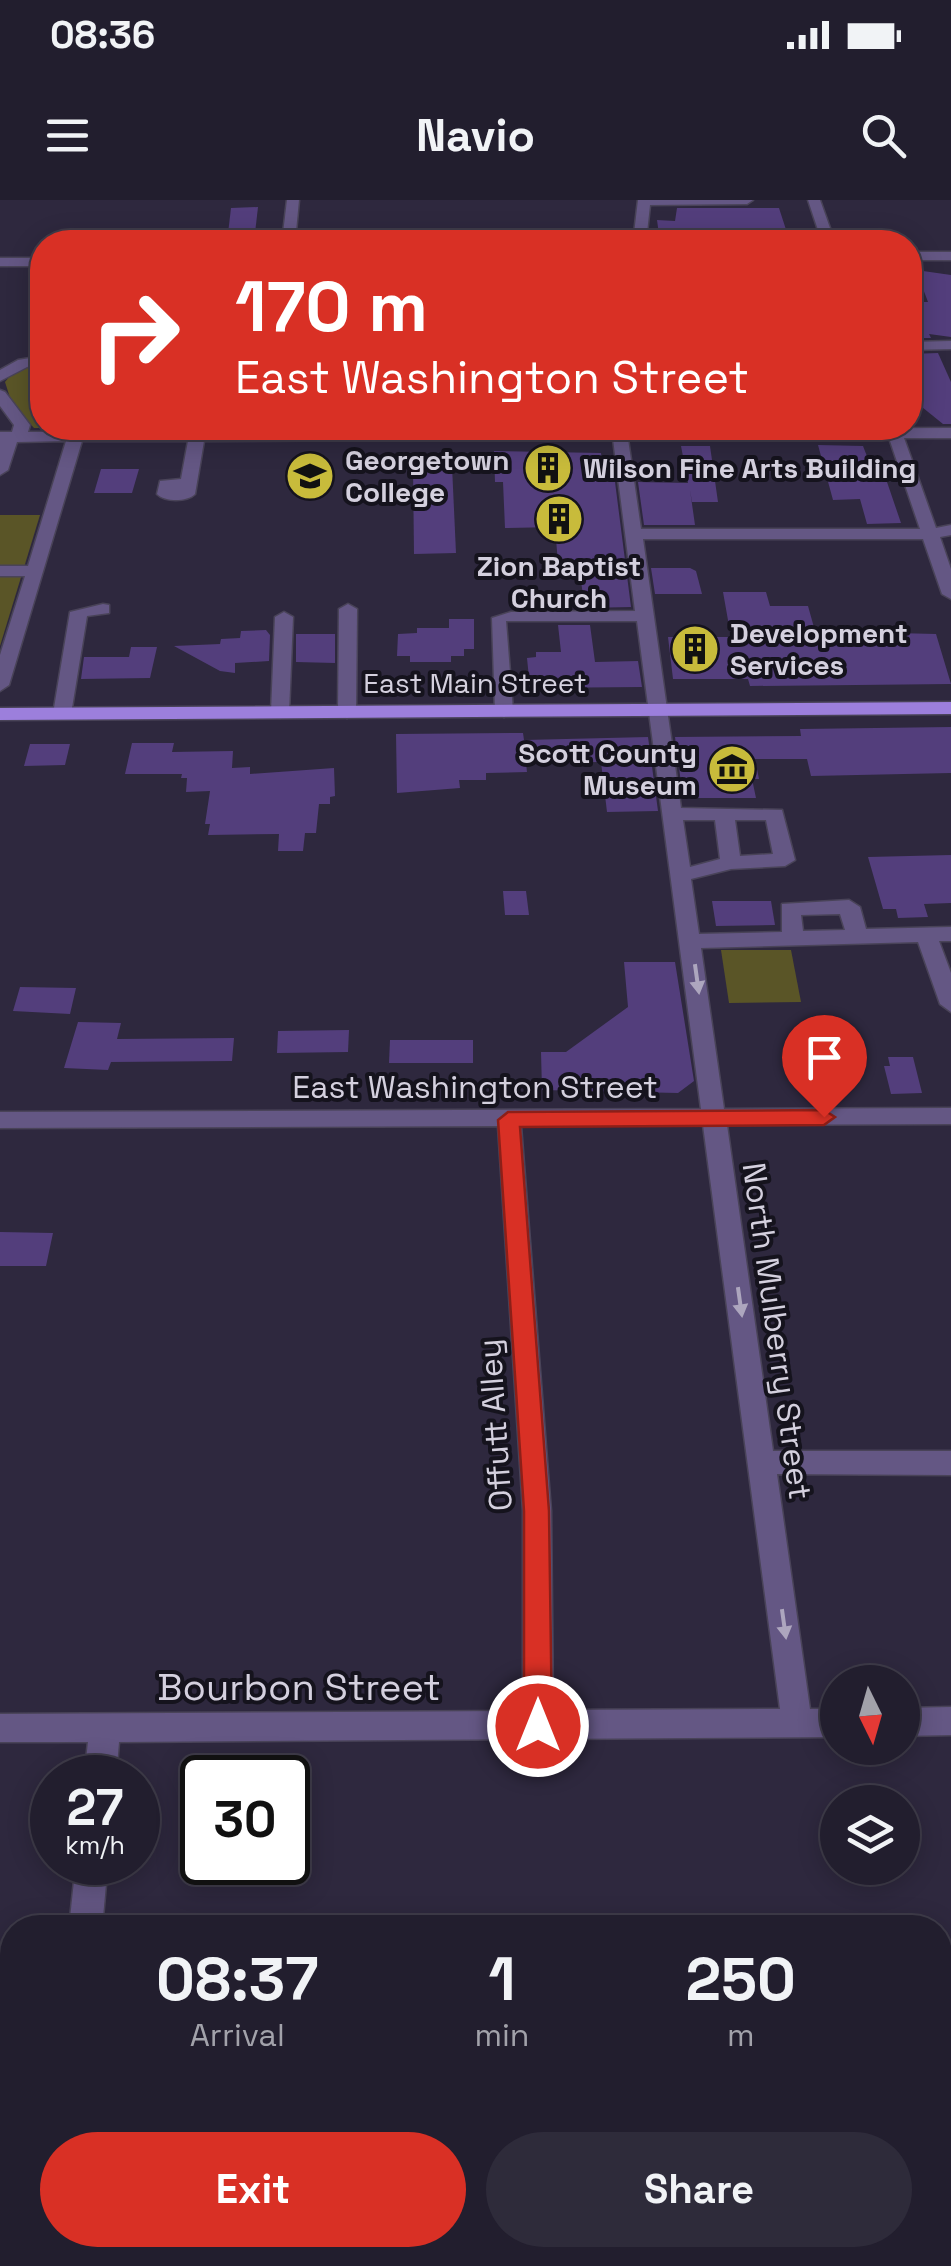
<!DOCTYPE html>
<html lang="en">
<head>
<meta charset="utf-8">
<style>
	:root { --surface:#221e2e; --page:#2e2b3a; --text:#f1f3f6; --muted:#a2a2aa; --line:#3f3c4a; --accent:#d93025 }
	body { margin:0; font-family:"Space Grotesk",sans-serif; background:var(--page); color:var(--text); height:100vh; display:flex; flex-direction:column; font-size:38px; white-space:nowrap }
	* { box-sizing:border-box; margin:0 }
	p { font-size:32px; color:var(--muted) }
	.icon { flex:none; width:55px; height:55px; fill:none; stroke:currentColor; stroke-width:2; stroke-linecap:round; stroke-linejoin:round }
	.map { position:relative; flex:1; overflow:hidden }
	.side { position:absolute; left:0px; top:1715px; width:952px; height:352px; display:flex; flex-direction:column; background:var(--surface); border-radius:40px 40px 0 0; box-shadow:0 5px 25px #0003,0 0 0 2px var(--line) }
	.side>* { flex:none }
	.guide { position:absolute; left:30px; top:30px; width:892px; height:210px; border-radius:40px; box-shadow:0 5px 25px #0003,0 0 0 2px var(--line); background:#d93025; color:#fff; overflow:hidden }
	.needle { width:65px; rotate:175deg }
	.controls { position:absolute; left:820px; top:1465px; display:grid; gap:20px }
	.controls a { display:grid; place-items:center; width:100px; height:100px; border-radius:50%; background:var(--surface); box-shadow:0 5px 25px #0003,0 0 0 2px var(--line); font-size:50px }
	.speed { position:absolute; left:30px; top:1555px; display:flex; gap:20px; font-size:50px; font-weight:700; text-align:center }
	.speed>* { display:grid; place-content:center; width:130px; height:130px; border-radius:50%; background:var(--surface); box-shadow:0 5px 25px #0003,0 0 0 2px var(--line); line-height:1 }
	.speed small { font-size:25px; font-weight:400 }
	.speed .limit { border:5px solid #111; border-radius:15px; background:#fff; color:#111 }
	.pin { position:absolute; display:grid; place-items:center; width:85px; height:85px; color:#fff; margin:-102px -42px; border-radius:50% 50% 50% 0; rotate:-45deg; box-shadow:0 0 10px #0007 }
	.pin .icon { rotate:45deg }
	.me { position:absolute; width:110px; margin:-55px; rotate:0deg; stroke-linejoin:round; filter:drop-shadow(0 0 8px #0008) }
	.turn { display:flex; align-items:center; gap:35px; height:210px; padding:0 40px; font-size:45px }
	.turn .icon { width:130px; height:130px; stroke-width:2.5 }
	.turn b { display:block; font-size:70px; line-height:85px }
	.eta { display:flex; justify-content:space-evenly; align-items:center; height:170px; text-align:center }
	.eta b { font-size:60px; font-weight:700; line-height:70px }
	.cta { display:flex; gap:20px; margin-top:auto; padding:20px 40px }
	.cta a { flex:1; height:115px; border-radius:60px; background:var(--accent); color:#fff; font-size:40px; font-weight:700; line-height:115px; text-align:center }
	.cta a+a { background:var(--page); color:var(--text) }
	.status { display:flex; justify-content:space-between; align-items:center; height:70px; padding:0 50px; background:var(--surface); direction:ltr }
	.status svg { height:28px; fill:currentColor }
	header { display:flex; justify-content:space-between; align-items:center; height:130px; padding:0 40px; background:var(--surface); font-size:45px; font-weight:700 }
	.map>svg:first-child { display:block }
	.green { fill:#5a5527 }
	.building { fill:#533e7c }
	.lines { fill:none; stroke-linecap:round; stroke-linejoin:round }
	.minor-casing { stroke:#494358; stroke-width:3 }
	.major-casing { stroke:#494358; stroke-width:3 }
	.minor { fill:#645784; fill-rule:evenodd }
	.major { fill:#9c7fdc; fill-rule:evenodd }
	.oneway { fill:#ada6be }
	.route { fill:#d93025; stroke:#8d1f18; stroke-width:2.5 }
	.labels { text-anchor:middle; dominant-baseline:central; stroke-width:8; stroke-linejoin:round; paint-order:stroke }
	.far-poi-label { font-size:28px; font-weight:bold; fill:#d4d0de; stroke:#15131d; text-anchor:start }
	.far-street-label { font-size:28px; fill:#d4d0de; stroke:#15131d }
	.street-label { font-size:32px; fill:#d4d0de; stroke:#15131d }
	.near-street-label { font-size:38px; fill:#d4d0de; stroke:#15131d }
</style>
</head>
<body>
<div class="status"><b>08:36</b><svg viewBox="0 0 49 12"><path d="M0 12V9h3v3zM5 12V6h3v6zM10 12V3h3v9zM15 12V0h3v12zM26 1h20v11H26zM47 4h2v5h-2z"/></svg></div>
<header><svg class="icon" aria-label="menu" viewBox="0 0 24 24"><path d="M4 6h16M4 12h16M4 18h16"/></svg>Navio<svg class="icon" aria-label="search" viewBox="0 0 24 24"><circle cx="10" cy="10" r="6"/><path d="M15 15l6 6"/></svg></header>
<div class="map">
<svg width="951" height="2066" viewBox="0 0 951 2066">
	<rect width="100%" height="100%" fill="#2e283e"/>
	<g class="green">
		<path d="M42 163V228H119H34L12 204 5 182 14 171Z"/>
		<path d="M0 315H40L0 446Z"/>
		<path d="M791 750 801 802 729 803 721 750Z"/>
	</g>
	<g class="building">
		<path d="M258 7 254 42H227L231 8Z"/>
		<path d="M677 8H779L790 42H660L657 20 675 21Z"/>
		<path d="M916 70 951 75V137L929 134 931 138H910V91L915 102H928Z"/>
		<path d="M938 153 951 182V224H943L917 203 910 177V154Z"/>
		<path d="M818 245 863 246 877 282H887L901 323 867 324 860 299 833 300Z"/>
		<path d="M681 246H710L718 302H692L690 290 695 325H644L638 282 688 283Z"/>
		<path d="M494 251 601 253 604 282H615L631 407 585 408 580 375H559L555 327 505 328 503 282H495Z"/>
		<path d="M452 266 456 353 414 354 413 267Z"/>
		<path d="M101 269H139L132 293H94Z"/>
		<path d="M651 368H690L696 371 702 394H655Z"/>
		<path d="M723 392H766L770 406H808L815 431 936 434 951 484 750 486 748 479H673L668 437H731Z"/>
		<path d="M449 419H474V449H464V456H451V462H410V456H397L398 434 417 433V428H449Z"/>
		<path d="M558 425H590L595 462 638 461 642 487 530 488 527 458 536 457V452H561Z"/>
		<path d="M266 430 270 435 269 461 235 463V473L220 471 174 446 220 444 221 439 240 438 241 431Z"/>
		<path d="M296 434H335V463L296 462Z"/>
		<path d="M131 447H157L150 478 81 479 84 457H129Z"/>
		<path d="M951 527V573L811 576 807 559H755L759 579H752L756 598H683L675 537 801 536 800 529Z"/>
		<path d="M523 533 524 540 648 537 658 611 607 612 601 562 526 563 527 572 486 573V580H459L460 588 397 593 396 534Z"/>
		<path d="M132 543H174L172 552 233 551 232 568 250 567V574L334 568 335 596 330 597V604H319L316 633H305L303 651H278L279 634 208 635 210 624H205L210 591 186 592 187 578H181L182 574H125Z"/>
		<path d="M30 544H70L65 565 24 566Z"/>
		<path d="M951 655V703L924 704 928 717 898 718 896 709H883L868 657Z"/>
		<path d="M503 691H526L529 715H505Z"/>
		<path d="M712 701H771L775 725 716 726Z"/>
		<path d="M624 762H675L694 881 678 893 542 890 541 852H566L628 807Z"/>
		<path d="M20 787 76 788 70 814 13 811Z"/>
		<path d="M78 822 121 823 117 839 234 838 232 861 111 862 108 870 64 868Z"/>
		<path d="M349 830 348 852 277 853 278 831Z"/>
		<path d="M390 840H473V863H389Z"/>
		<path d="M888 857H913L922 893 891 894 884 866H890Z"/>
		<path d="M0 1032 53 1033 46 1066H0Z"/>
	</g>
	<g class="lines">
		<g class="minor-casing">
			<g id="minor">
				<path d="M287 0H299L295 42H282Z"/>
				<path d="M638 0H753L747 4 650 5 646 42H633Z"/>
				<path d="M808 0H820L835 42H822Z"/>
				<rect x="910" y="52" width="41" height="8"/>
				<rect x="0" y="58" width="42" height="8"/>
				<path d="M951 141V149L910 150V142Z"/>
				<path d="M42 156V164L27 167 0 181V170L18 160Z"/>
				<path d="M0 190 5 192 30 225 28 232 951 228V238H904L936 328 951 325V335L940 337 951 369V399L942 394 923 339H643L681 608 782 610 795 660 785 666 731 669 691 679 699 734 782 732V704L849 700 860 707 866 729 951 727V741H939L951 773V812L940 804 918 742 701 748 724 909 951 908V924L727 925 773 1251H951V1275L777 1274 810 1509H838V1537L119 1542 116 1578H84L88 1542H0V1514L523 1511V1311L498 926 0 928V912L701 909 637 421H506L513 511 504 517 495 511 492 418 511 412 635 411 613 239 204 241 195 294C187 302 165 302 157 294L160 281 181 279 188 241H82L9 485 0 491V455L25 376H0V366H28L66 241 17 242 8 270 0 275V232H12L14 225 0 206ZM889 238 920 329H641L628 239ZM683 620H715L720 659 690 667ZM735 620H766L773 654 740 656ZM840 714 845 730 803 731 801 715ZM703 925 780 1509 553 1510 551 1311 521 926Z"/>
				<path d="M103 404 109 405V413L87 416 71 514 69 518H55L53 514 70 412Z"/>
				<path d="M348 404 357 409 356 512 347 518 338 512 339 409Z"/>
				<path d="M284 412 293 417 289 512 280 518 271 512 275 417Z"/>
				<path d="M951 1507V1535L902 1536V1508Z"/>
				<path d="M76 1662H108L102 1728H69Z"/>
				<path d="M114 2055H150V2066H112Z"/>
				<path d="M177 2055H213V2066H175Z"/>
			</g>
		</g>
		<g class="major-casing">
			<path id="major" d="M951 502V514L0 520V508Z"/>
		</g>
		<use href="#minor" class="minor"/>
		<use href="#major" class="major"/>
	</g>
	<defs><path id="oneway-solid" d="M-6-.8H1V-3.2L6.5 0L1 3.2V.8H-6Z" transform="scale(2.5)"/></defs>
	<g class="oneway">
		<use href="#oneway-solid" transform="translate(697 779) rotate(82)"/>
		<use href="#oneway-solid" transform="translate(740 1102) rotate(82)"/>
		<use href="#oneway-solid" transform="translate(784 1424) rotate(82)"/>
	</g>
	<path class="route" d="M824 910 835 917 824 925 520 927 549 1311 552 1526 548 1535 538 1539 528 1535 524 1526V1311L498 920 508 912Z"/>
	<defs>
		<g id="building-disc" transform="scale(2.5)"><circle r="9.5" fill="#c8bb3b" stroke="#15131d"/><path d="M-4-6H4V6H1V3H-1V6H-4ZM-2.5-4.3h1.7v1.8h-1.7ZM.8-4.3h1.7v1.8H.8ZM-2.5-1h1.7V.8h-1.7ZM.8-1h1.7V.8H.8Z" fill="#111"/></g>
		<g id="university-disc" transform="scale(2.5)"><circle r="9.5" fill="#c8bb3b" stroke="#15131d"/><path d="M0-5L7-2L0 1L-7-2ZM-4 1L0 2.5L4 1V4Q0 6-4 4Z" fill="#111"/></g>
		<g id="museum-disc" transform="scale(2.5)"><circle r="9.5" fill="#c8bb3b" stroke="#15131d"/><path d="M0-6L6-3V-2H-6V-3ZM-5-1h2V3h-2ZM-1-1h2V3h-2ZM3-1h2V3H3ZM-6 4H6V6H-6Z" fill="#111"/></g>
	</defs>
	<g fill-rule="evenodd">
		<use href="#building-disc" x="548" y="268"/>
		<use href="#university-disc" x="310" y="276"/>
		<use href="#building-disc" x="559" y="319"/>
		<use href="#building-disc" x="695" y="449"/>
		<use href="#museum-disc" x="732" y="569"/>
	</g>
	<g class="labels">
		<g class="far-poi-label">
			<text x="345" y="260">Georgetown<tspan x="345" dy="32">College</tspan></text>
			<text x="583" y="268">Wilson Fine Arts Building</text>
			<text x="559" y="366" text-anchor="middle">Zion Baptist<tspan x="559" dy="32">Church</tspan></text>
			<text x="730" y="433">Development<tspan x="730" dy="32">Services</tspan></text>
			<text x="697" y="553" text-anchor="end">Scott County<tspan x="697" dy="32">Museum</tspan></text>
		</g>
		<g class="far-street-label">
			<text x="475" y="483">East Main Street</text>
		</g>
		<g class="street-label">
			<text x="475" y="887">East Washington Street</text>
			<text transform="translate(777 1131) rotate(82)">North Mulberry Street</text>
			<text transform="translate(495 1225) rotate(-94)">Offutt Alley</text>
		</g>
		<g class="near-street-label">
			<text x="299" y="1487">Bourbon Street</text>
		</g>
	</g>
</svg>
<div class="controls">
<a><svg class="needle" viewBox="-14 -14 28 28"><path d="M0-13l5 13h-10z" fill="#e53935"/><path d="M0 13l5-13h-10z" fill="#a2a2aa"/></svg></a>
<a><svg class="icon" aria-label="layers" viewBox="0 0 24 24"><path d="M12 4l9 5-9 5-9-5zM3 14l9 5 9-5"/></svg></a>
</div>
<div class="speed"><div>27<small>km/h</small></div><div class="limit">30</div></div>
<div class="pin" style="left:824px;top:917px;background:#d93025"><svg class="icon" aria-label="arrive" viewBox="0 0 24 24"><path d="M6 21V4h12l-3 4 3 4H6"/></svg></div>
<svg class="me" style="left:538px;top:1526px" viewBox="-20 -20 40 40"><circle r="17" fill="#d93025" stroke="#fff" stroke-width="3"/><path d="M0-11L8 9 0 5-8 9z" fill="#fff"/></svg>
<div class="guide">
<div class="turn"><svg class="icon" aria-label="right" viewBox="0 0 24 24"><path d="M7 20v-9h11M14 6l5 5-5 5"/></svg><div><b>170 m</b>East Washington Street</div></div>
</div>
<section class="side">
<div class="eta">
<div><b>08:37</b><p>Arrival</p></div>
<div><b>1</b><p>min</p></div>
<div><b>250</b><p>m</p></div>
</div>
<div class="cta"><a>Exit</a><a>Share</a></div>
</section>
</div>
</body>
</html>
